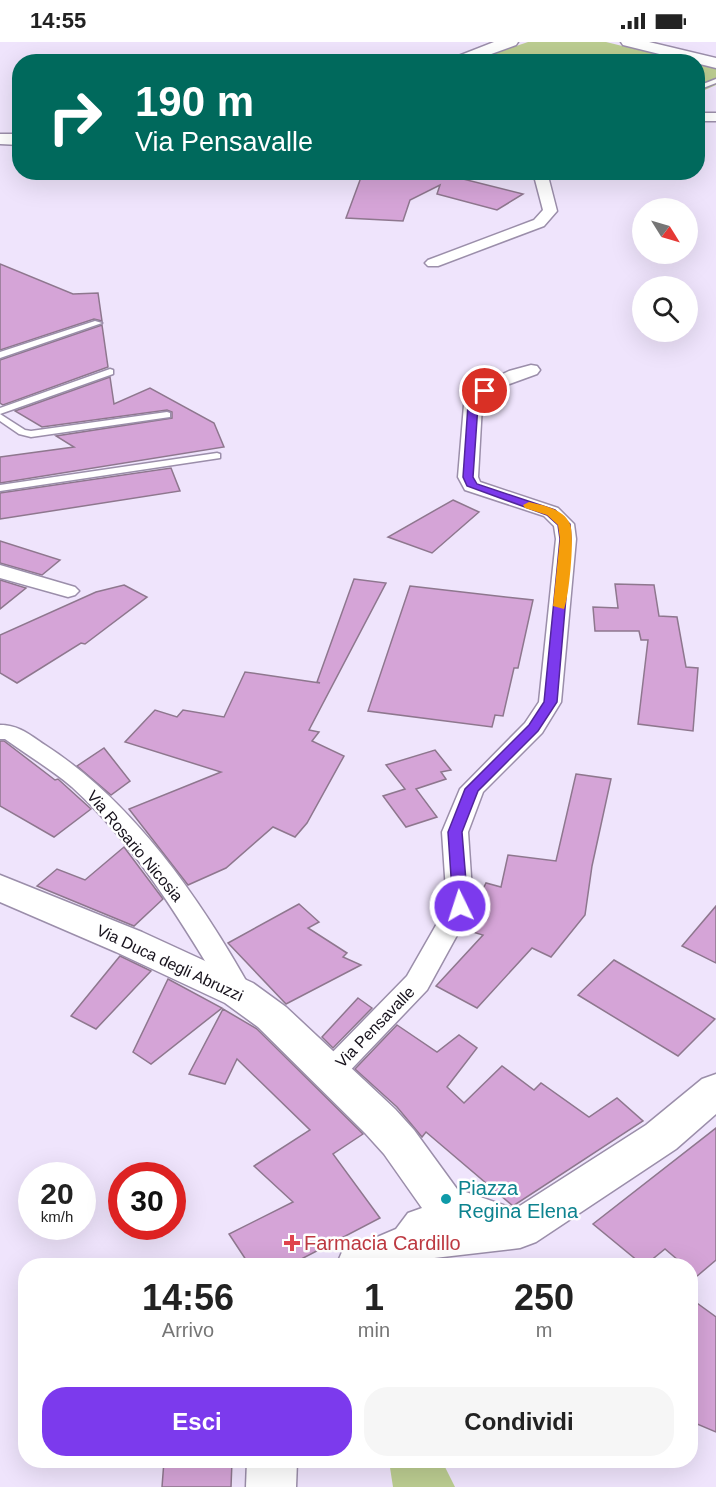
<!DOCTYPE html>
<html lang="it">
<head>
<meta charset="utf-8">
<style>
	:root { --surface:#fff; --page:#f6f6f6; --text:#222; --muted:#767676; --accent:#7c3aed }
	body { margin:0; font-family:Arial,sans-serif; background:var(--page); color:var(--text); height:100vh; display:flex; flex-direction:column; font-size:22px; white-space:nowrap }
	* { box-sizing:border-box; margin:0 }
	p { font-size:20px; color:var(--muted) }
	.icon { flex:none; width:33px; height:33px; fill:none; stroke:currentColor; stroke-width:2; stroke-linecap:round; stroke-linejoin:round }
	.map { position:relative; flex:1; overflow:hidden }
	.panel { position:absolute; left:18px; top:1216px; width:680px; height:210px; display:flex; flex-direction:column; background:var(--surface); border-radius:24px; box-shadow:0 6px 24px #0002 }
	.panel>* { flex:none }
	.top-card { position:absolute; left:12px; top:12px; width:693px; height:126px; border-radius:24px; box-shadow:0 6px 24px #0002; background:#00695c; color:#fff; overflow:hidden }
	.needle { width:39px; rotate:127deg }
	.fabs { position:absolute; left:632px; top:156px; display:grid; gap:12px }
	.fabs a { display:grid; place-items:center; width:66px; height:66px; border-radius:50%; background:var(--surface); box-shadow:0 6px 24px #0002; font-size:30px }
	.speed { position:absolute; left:18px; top:1120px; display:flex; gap:12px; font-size:30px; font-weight:700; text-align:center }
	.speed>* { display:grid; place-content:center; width:78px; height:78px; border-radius:50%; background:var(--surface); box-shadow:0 6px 24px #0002; line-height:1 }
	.speed small { font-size:15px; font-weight:400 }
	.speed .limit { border:9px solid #d22; background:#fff; color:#111 }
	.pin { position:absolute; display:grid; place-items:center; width:51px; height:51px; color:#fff; margin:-26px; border:3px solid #fff; border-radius:50%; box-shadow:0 2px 6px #0007 }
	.me { position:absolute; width:66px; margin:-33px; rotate:356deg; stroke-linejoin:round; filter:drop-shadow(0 0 4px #0008) }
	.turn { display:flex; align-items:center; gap:21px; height:126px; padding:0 24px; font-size:27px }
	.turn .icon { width:78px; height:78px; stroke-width:2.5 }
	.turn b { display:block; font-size:42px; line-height:51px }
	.eta { display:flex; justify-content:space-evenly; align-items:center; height:102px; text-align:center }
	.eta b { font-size:36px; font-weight:600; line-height:42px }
	.primary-button { display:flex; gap:12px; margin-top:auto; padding:12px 24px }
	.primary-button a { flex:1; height:69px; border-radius:24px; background:var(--accent); color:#fff; font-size:24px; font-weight:600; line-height:69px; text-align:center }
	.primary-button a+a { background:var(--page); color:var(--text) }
	.status { display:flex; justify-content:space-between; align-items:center; height:42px; padding:0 30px; background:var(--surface); direction:ltr }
	.status svg { height:16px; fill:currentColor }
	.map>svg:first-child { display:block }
	.green { fill:#bccd91 }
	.building { fill:#d5a4d7; stroke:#8e778e; stroke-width:1.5 }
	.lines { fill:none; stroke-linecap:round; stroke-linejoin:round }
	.lane-casing { stroke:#9b8eaa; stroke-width:3 }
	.street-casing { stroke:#9b8eaa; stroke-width:3 }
	.secondary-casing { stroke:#9b8eaa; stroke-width:3 }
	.lane { fill:#fff; fill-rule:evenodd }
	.street { fill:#fff; fill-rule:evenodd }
	.secondary { fill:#fff; fill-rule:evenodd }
	.route { fill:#7c3aed; stroke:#51269a; stroke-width:1.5 }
	.slow { fill:#f59e0b }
	.culture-dot { fill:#0f9aa8; stroke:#fff; stroke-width:2 }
	.health-dot { fill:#e0444e; stroke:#fff; stroke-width:2 }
	.labels { text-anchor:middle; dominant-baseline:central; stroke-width:5; stroke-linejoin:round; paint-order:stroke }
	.street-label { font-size:16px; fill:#16111b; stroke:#fff }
	.near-culture-label { font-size:20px; fill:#0d838f; stroke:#fff; text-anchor:start }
	.near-health-label { font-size:20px; fill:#be3a42; stroke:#fff; text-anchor:start }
</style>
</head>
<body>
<div class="status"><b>14:55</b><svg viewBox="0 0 49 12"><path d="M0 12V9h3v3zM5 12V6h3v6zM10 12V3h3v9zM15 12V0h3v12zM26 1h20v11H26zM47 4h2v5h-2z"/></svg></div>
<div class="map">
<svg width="716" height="1445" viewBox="0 0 716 1445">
	<rect width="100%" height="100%" fill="#efe4fc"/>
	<g class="green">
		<path d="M528 0H606L684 19 469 20Z"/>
		<path d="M698 22 716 25V43L698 51Z"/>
		<path d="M389 1419H442L455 1445H393Z"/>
	</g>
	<g class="building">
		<path d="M363 130H464L455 135 523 152 497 168 437 152 440 143 410 158 403 179 346 176Z"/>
		<path d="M0 222 73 252 98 251 102 279 94 277 0 308Z"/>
		<path d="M102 283 108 325 3 363 0 361V318Z"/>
		<path d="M110 335 114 362 150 346 214 381 224 405 0 441V415L74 405 56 394 172 376V370L167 368 42 385 15 369Z"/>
		<path d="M171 426 180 449 0 477V451Z"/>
		<path d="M453 458 479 470 432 511 388 495Z"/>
		<path d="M0 499 60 518 42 533 0 521Z"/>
		<path d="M354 537 386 541 309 688 319 690 312 699 344 714 307 781 295 795 273 785 226 826 188 843 129 767 221 730 125 700 155 668 177 675 183 668 224 675 245 630 320 641 317 640Z"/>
		<path d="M0 538 26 546 0 567Z"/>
		<path d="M615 542 654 543 659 574 677 575 686 625 698 626 693 689 638 682 648 598H641L639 589H595L593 565 618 566Z"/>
		<path d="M124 543 147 555 85 602 81 601 17 641 0 631V593L96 550Z"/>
		<path d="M410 544 533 558 518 626H514L503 674 495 673 492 685 368 669Z"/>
		<path d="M0 699H4L55 738 58 737 91 767 54 795 0 764Z"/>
		<path d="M104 706 130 739 111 753 77 724Z"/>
		<path d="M435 708 451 728 441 730 446 737 416 747 437 775 406 785 383 754 405 747 386 723Z"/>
		<path d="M576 732 611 737 592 824 585 873 551 915 532 906 477 966 436 944 483 893 463 887 486 841 501 845 508 813 556 819Z"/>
		<path d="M124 805 163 857 134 884 37 844 57 827 85 838Z"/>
		<path d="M299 862 319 880 308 886 347 911 343 915 361 923 286 962 228 901Z"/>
		<path d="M716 864V921L682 904Z"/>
		<path d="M120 914 151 929 96 987 71 974Z"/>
		<path d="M614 918 715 977 678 1014 578 953Z"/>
		<path d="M168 937 222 966 151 1022 133 1010Z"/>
		<path d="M358 956 372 966 333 1006 322 995Z"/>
		<path d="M223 967 257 987 363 1092 333 1112 380 1176 288 1224H250L229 1192 293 1160 254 1124 310 1088 237 1017 225 1042 189 1032Z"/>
		<path d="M397 983 437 1010 459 993 477 1006 447 1045 464 1061 502 1024 534 1048 541 1041 589 1075 617 1056 643 1079 513 1164 426 1090 422 1095 397 1065 355 1027Z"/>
		<path d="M716 1086V1218L696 1235 690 1229V1224H685L665 1207 644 1224 593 1182Z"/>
		<path d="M690 1256 716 1275V1390L690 1379Z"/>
		<path d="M164 1419H232L231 1445H162Z"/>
	</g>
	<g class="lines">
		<g class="lane-casing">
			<g id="lane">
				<path d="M716 37V41L698 48V44Z"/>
				<path d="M95 279 102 281 0 316V310Z"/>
				<path d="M110 327 113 328V332L0 372V366Z"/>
				<path d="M167 370 170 371V375L31 395 19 392 0 379V372L25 388 31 389Z"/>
				<path d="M217 411 220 412V416L0 449V443Z"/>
			</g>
		</g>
		<g class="street-casing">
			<g id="street">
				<rect x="698" y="71" width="18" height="8"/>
				<path d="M533 130H547L557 169 544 184 438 224H428L425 221 428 218 534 178 543 168Z"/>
				<path d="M531 323 537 324 540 328 537 332 504 344 482 363 478 435 480 440 558 466 574 482 576 497 561 660 542 691 483 750 468 790 473 864 427 948 341 1038 331 1041 321 1038 316 1030 321 1022 407 934 447 864 442 790 460 747 525 681 539 660 556 497 554 484 544 474 465 448 458 435 464 363 484 341 509 329Z"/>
				<path d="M0 523 75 545 79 549 75 553 68 555 0 536Z"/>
				<path d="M0 683C19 683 30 693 45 703 134 760 202 859 253 951L249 958 239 961 229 958C183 883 138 805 72 745 51 727 27 713 5 697H0Z"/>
			</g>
		</g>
		<g class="secondary-casing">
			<g id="secondary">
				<path d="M494 0H518L516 3 469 20H443Z"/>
				<path d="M621 0H649L716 16V26L623 3Z"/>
				<path d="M0 92H20V103L0 102Z"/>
				<path d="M0 833 142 890 253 941 286 965 395 1067 414 1088 457 1147 515 1167 646 1083 702 1037 716 1032V1072L676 1107 536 1200 520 1206 417 1218 404 1224H336L342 1210 396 1187 408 1171 422 1166 384 1112 365 1091 258 985 225 961 116 910 0 860Z"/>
				<path d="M247 1419H297L296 1445H246Z"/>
			</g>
		</g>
		<use href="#lane" class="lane"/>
		<use href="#street" class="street"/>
		<use href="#secondary" class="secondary"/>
	</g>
	<path class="route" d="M485 346 490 349 478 363 473 435 477 442 555 468 570 482 571 497 557 660 538 689 478 749 462 790 468 864 460 870 453 864 448 790 465 747 529 683 544 660 560 497 558 483 547 473 467 444 463 435 468 363 474 353Z"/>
	<path class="slow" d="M529 460C542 463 564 467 570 482 575 494 569 555 564 567L553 564 560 497 558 483 547 473 525 466 523 463Z"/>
	<circle class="culture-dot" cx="446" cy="1157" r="6"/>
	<path class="health-dot" d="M289 1192h6v6h6v6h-6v6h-6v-6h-6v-6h6z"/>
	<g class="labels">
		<g class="street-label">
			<text transform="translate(135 804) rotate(50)">Via Rosario Nicosia</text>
			<text transform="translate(170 921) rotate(25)">Via Duca degli Abruzzi</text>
			<text transform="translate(375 985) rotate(-46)">Via Pensavalle</text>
		</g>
		<g class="near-culture-label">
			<text x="458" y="1146">Piazza<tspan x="458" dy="23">Regina Elena</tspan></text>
		</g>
		<g class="near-health-label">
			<text x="304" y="1201">Farmacia Cardillo</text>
		</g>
	</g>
</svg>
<div class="fabs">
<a><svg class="needle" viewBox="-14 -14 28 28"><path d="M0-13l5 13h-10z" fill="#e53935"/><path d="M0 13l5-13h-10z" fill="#767676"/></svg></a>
<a><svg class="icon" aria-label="search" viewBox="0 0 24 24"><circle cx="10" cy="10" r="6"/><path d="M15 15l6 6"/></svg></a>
</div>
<div class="speed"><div>20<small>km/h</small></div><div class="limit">30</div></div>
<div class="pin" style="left:485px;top:349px;background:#d93025"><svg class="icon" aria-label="arrive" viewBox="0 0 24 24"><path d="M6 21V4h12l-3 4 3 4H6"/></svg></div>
<svg class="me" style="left:460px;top:864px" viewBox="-20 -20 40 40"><circle r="17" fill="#7c3aed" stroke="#fff" stroke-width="3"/><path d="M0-11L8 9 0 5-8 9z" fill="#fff"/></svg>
<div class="top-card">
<div class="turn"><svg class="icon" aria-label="right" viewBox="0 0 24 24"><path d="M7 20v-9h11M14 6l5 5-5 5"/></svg><div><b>190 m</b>Via Pensavalle</div></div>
</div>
<section class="panel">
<div class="eta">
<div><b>14:56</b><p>Arrivo</p></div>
<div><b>1</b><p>min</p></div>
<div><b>250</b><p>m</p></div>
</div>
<div class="primary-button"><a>Esci</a><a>Condividi</a></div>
</section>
</div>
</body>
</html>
